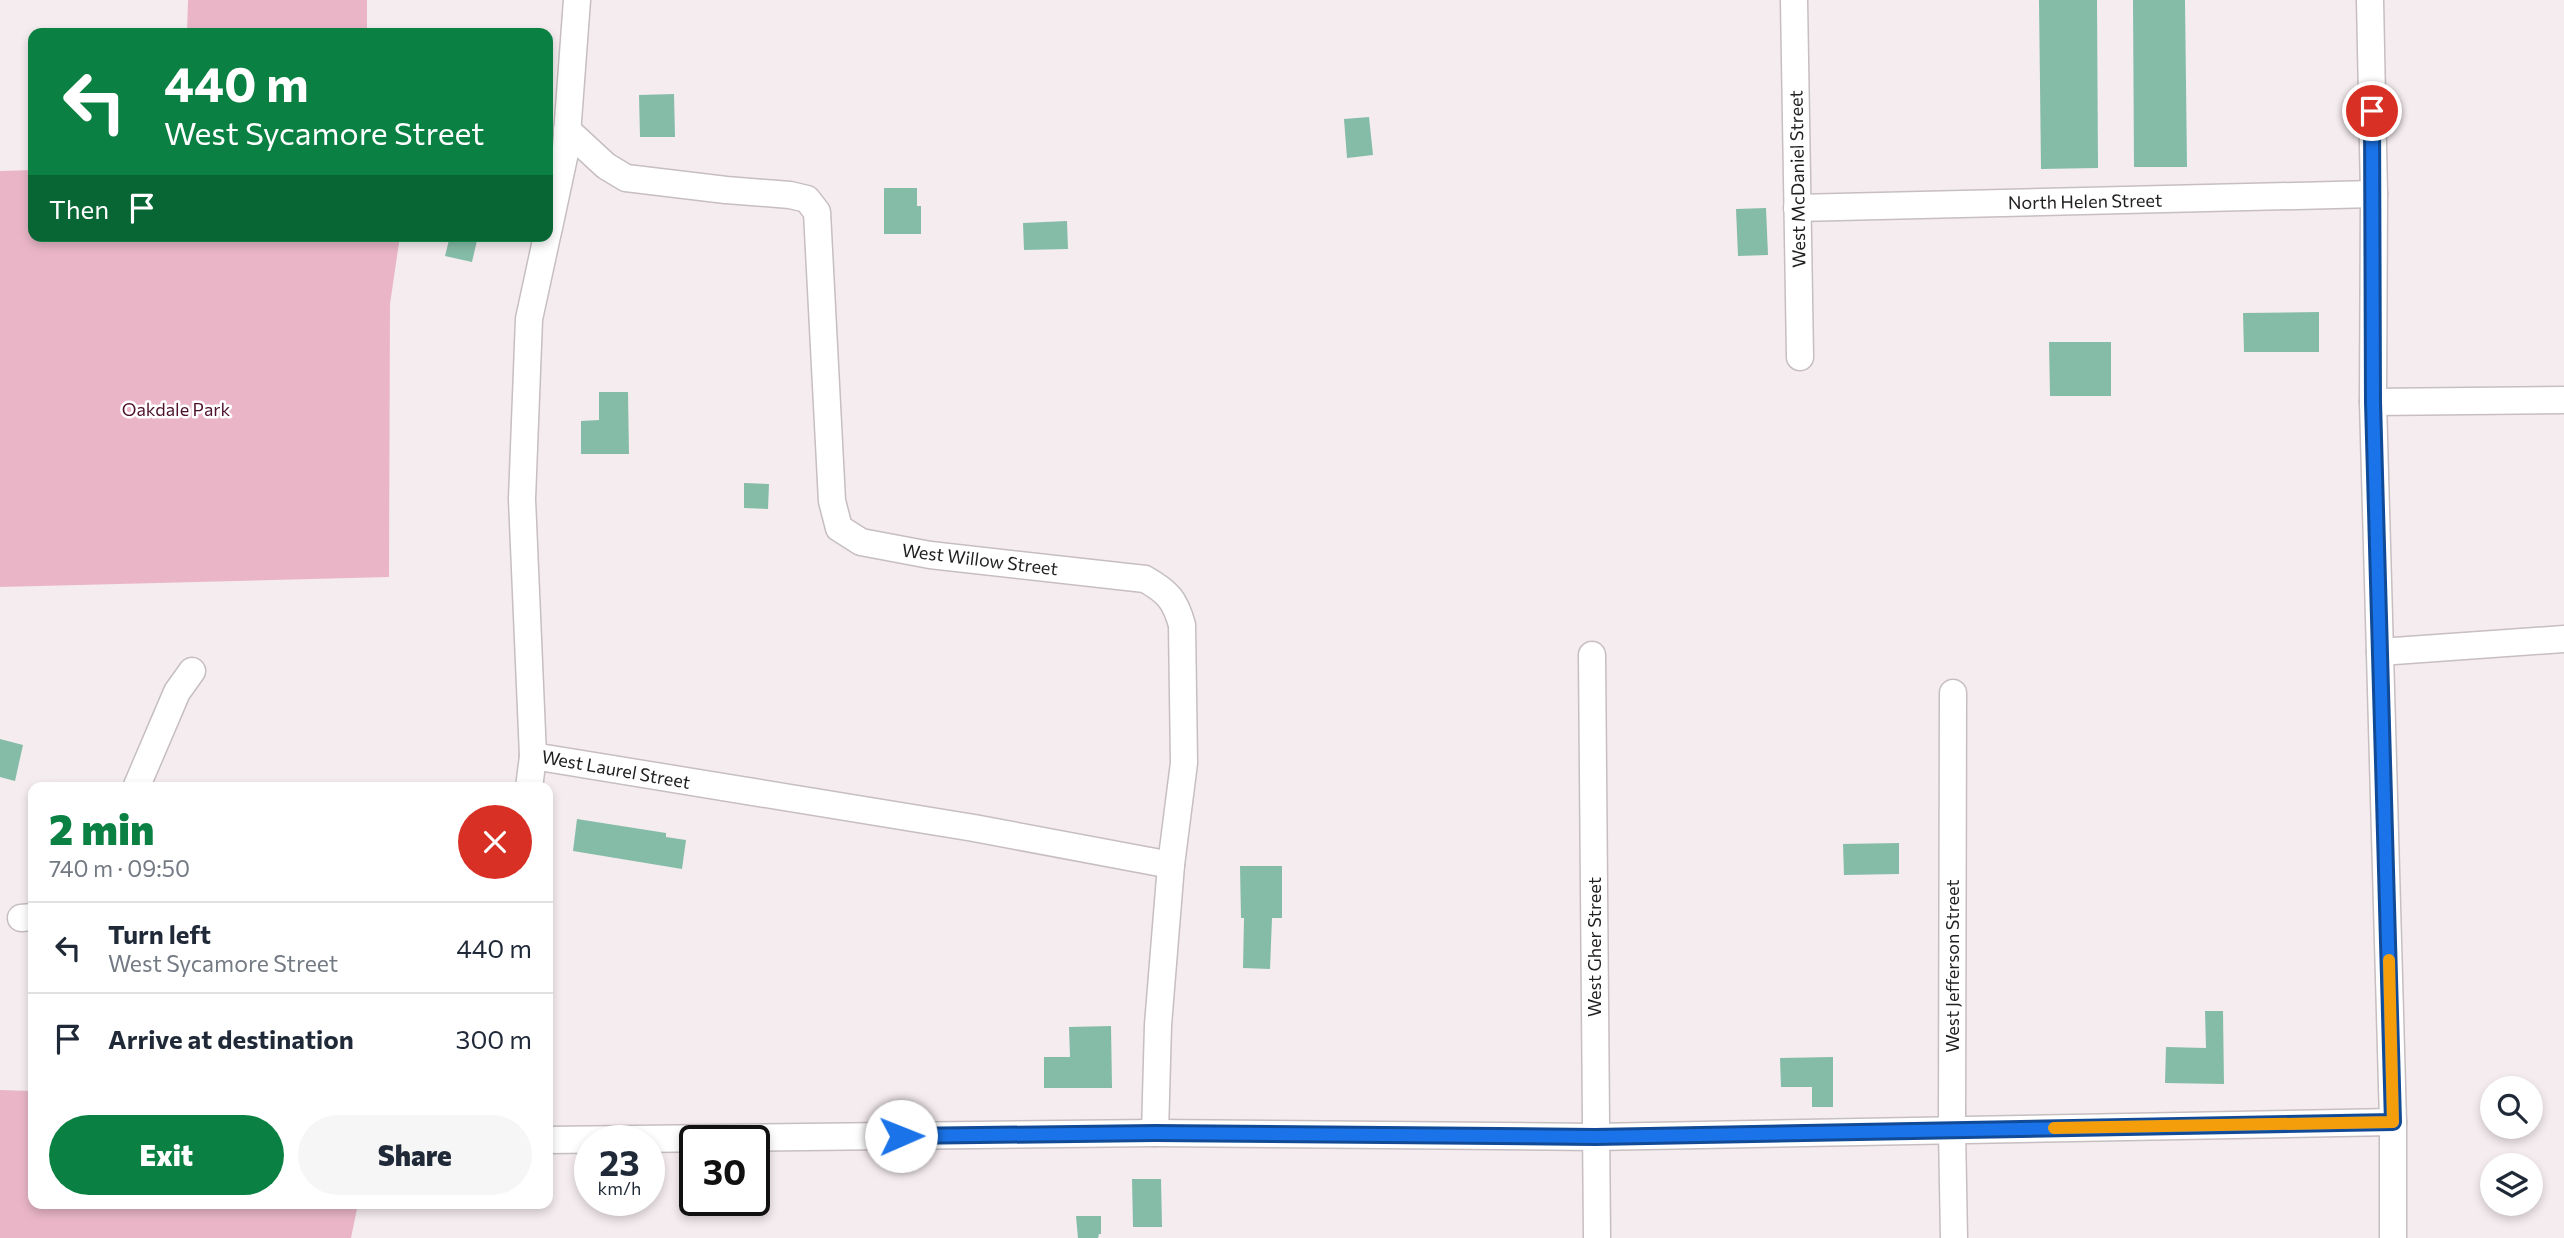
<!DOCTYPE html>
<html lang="en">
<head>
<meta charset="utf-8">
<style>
	:root { --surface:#fff; --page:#f6f6f7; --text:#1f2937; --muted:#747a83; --line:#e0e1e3; --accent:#0b8043 }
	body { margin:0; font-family:Commissioner,sans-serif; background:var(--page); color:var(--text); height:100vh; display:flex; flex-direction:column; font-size:26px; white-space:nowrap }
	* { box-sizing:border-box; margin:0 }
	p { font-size:23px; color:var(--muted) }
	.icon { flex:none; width:38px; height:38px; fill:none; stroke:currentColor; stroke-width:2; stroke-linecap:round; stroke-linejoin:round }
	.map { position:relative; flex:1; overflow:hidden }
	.drawer { position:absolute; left:28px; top:782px; width:525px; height:427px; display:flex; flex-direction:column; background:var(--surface); border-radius:14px; box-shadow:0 4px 10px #0003 }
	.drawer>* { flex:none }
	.hud { position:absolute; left:28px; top:28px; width:525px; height:214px; border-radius:14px; box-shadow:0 4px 10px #0003; background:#0b8043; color:#fff; overflow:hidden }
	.fabs { position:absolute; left:2480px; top:1076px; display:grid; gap:14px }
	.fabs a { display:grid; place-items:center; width:63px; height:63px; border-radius:50%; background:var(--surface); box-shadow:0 4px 10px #0003; font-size:35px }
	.speed { position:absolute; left:574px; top:1125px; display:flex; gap:14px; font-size:35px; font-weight:700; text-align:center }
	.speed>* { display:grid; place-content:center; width:91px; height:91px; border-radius:50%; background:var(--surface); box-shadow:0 4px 10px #0003; line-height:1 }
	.speed small { font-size:18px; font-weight:400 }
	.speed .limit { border:4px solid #111; border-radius:10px; background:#fff; color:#111 }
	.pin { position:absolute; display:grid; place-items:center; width:60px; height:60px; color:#fff; margin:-30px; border:4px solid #fff; border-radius:50%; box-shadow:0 2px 7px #0007 }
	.me { position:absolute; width:77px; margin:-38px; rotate:89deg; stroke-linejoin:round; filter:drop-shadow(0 0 5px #0008) }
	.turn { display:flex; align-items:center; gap:24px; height:147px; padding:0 21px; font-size:32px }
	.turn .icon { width:91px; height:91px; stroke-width:2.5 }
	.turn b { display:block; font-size:49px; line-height:60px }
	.then { display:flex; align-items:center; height:66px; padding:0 21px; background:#0003; gap:14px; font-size:26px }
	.round { display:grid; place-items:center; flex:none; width:74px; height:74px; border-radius:37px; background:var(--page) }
	.overview { display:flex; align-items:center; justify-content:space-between; height:119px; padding:0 21px }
	h1 { font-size:42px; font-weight:800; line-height:52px; color:var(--accent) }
	.action { display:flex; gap:14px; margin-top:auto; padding:14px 21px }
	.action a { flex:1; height:80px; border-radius:42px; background:var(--accent); color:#fff; font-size:28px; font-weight:800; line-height:80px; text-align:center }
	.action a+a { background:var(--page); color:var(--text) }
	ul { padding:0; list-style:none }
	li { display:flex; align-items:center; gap:21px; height:91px; padding:0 21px; border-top:2px solid var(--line) }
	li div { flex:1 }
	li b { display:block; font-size:26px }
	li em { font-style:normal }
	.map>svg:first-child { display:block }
	.green { fill:#eab6c7 }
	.building { fill:#85bca8 }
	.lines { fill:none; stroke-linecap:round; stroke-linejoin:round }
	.minor-casing { stroke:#c6bec0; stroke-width:29 }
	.minor { stroke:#fff; stroke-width:26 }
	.route-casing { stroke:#114b97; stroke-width:18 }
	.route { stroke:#1a73e8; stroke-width:12 }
	.slow { stroke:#f59e0b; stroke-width:12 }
	.labels { text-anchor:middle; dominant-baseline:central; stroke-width:5; stroke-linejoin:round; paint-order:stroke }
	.street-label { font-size:18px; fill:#232021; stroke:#fff }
	.park-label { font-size:18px; fill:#4e112c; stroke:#fff }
</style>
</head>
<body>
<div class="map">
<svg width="2564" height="1238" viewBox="0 0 2564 1238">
	<rect width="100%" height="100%" fill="#f5ecef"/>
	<g class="green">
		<path d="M188 0H367V33H187Z"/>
		<path d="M33 170V236H400L390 304 389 577 0 587V171Z"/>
		<path d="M0 1090 33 1091V1204H358L351 1238H0Z"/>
	</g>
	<g class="building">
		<path d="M2039 0H2097L2098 168 2041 169Z"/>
		<path d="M2133 0H2185L2187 167H2134Z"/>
		<path d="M674 94 675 137H640L639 95Z"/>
		<path d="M1369 117 1373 155 1347 158 1344 119Z"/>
		<path d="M884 188H917V206H921V234H884Z"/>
		<path d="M1766 208 1768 255 1738 256 1736 209Z"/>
		<path d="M1067 221 1068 249 1024 250 1023 223Z"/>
		<path d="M450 236H478L472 262 445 256Z"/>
		<path d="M2319 312V352H2244L2243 313Z"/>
		<path d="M2049 342H2111V396H2050Z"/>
		<path d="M599 392H628L629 454H581V421L599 420Z"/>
		<path d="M744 483 769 484 768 509 744 508Z"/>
		<path d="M0 739 23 745 15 781 0 777Z"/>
		<path d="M577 819 666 833V837L686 840 682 869 573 851Z"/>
		<path d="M1899 843V874L1844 875 1843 844Z"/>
		<path d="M1240 866H1282V918H1272L1270 969 1243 968 1244 918H1241Z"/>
		<path d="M2205 1011H2223L2224 1084 2165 1083 2166 1047 2206 1048Z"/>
		<path d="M1111 1026 1112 1088H1044V1057H1070L1069 1027Z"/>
		<path d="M1833 1057V1107H1812V1087H1781L1780 1058Z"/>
		<path d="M1132 1179H1161L1162 1227H1133Z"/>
		<path d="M1076 1216H1101V1234H1099L1098 1238H1078Z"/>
	</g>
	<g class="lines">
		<g class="minor-casing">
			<g id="minor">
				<path d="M1794 0 1800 357"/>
				<path d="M2370 0 2374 194 2373 402 2393 1122V1238"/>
				<path d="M567 130 606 166 626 178 726 190 790 195 807 199 817 212 832 501 839 528 861 542 930 555 1145 579C1168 592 1175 600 1182 625L1184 763 1171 865 1158 1025 1155 1133"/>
				<path d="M1797 208 2374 194"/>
				<path d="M548 232 566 148 577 0"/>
				<path d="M2373 402 2564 400"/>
				<path d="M2380 652 2564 639"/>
				<path d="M1592 655 1597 1238"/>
				<path d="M1953 693 1952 1130 1954 1238"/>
				<path d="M533 756 974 828 1171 865"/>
				<path d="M136 788 177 692 192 671"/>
				<path d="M529 788 533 756 522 499 529 319 547 236"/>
				<path d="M21 918 33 917"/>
				<path d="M548 1140 1155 1133 1595 1137 2393 1122"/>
			</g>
		</g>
		<use href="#minor" class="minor"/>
	</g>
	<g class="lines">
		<g class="route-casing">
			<path id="route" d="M901 1136 1155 1133 1595 1137 2393 1122 2373 402 2372 111"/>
		</g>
		<use href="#route" class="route"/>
		<path class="slow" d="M2054 1128 2393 1122 2389 960"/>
	</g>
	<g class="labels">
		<g class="street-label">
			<text transform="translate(1797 179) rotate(-91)">West McDaniel Street</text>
			<text transform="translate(2085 201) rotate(-1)">North Helen Street</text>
			<text transform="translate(980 559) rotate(7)">West Willow Street</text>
			<text transform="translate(616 769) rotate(10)">West Laurel Street</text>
			<text transform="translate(1594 947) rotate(-90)">West Gher Street</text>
			<text transform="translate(1952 966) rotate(-90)">West Jefferson Street</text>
		</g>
		<g class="park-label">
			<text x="176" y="409">Oakdale Park</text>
		</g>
	</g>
</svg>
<div class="fabs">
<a><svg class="icon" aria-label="search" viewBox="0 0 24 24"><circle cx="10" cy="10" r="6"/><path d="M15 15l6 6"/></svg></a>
<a><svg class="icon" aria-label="layers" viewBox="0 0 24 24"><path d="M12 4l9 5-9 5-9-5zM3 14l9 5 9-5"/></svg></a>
</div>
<div class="speed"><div>23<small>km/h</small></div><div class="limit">30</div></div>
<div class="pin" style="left:2372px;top:111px;background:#d93025"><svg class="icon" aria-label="arrive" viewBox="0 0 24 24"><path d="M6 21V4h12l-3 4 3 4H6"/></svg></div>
<svg class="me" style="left:901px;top:1136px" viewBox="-20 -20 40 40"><circle r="19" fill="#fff"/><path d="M0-13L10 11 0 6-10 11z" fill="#1a73e8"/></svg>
<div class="hud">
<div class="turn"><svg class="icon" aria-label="left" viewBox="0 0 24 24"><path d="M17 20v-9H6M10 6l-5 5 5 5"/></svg><div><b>440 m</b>West Sycamore Street</div></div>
<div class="then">Then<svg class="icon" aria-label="arrive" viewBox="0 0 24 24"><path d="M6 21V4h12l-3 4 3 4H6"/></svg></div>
</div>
<section class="drawer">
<div class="overview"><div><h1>2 min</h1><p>740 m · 09:50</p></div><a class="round" style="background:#d93025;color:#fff"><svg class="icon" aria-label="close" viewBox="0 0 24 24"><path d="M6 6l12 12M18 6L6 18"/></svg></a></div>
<ul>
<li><svg class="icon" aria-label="left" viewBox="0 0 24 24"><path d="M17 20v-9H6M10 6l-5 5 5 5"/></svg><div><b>Turn left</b><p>West Sycamore Street</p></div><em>440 m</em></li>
<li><svg class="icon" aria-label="arrive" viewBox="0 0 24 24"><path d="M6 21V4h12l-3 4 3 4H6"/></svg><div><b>Arrive at destination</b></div><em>300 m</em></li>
</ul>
<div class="action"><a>Exit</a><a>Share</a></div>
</section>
</div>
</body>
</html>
